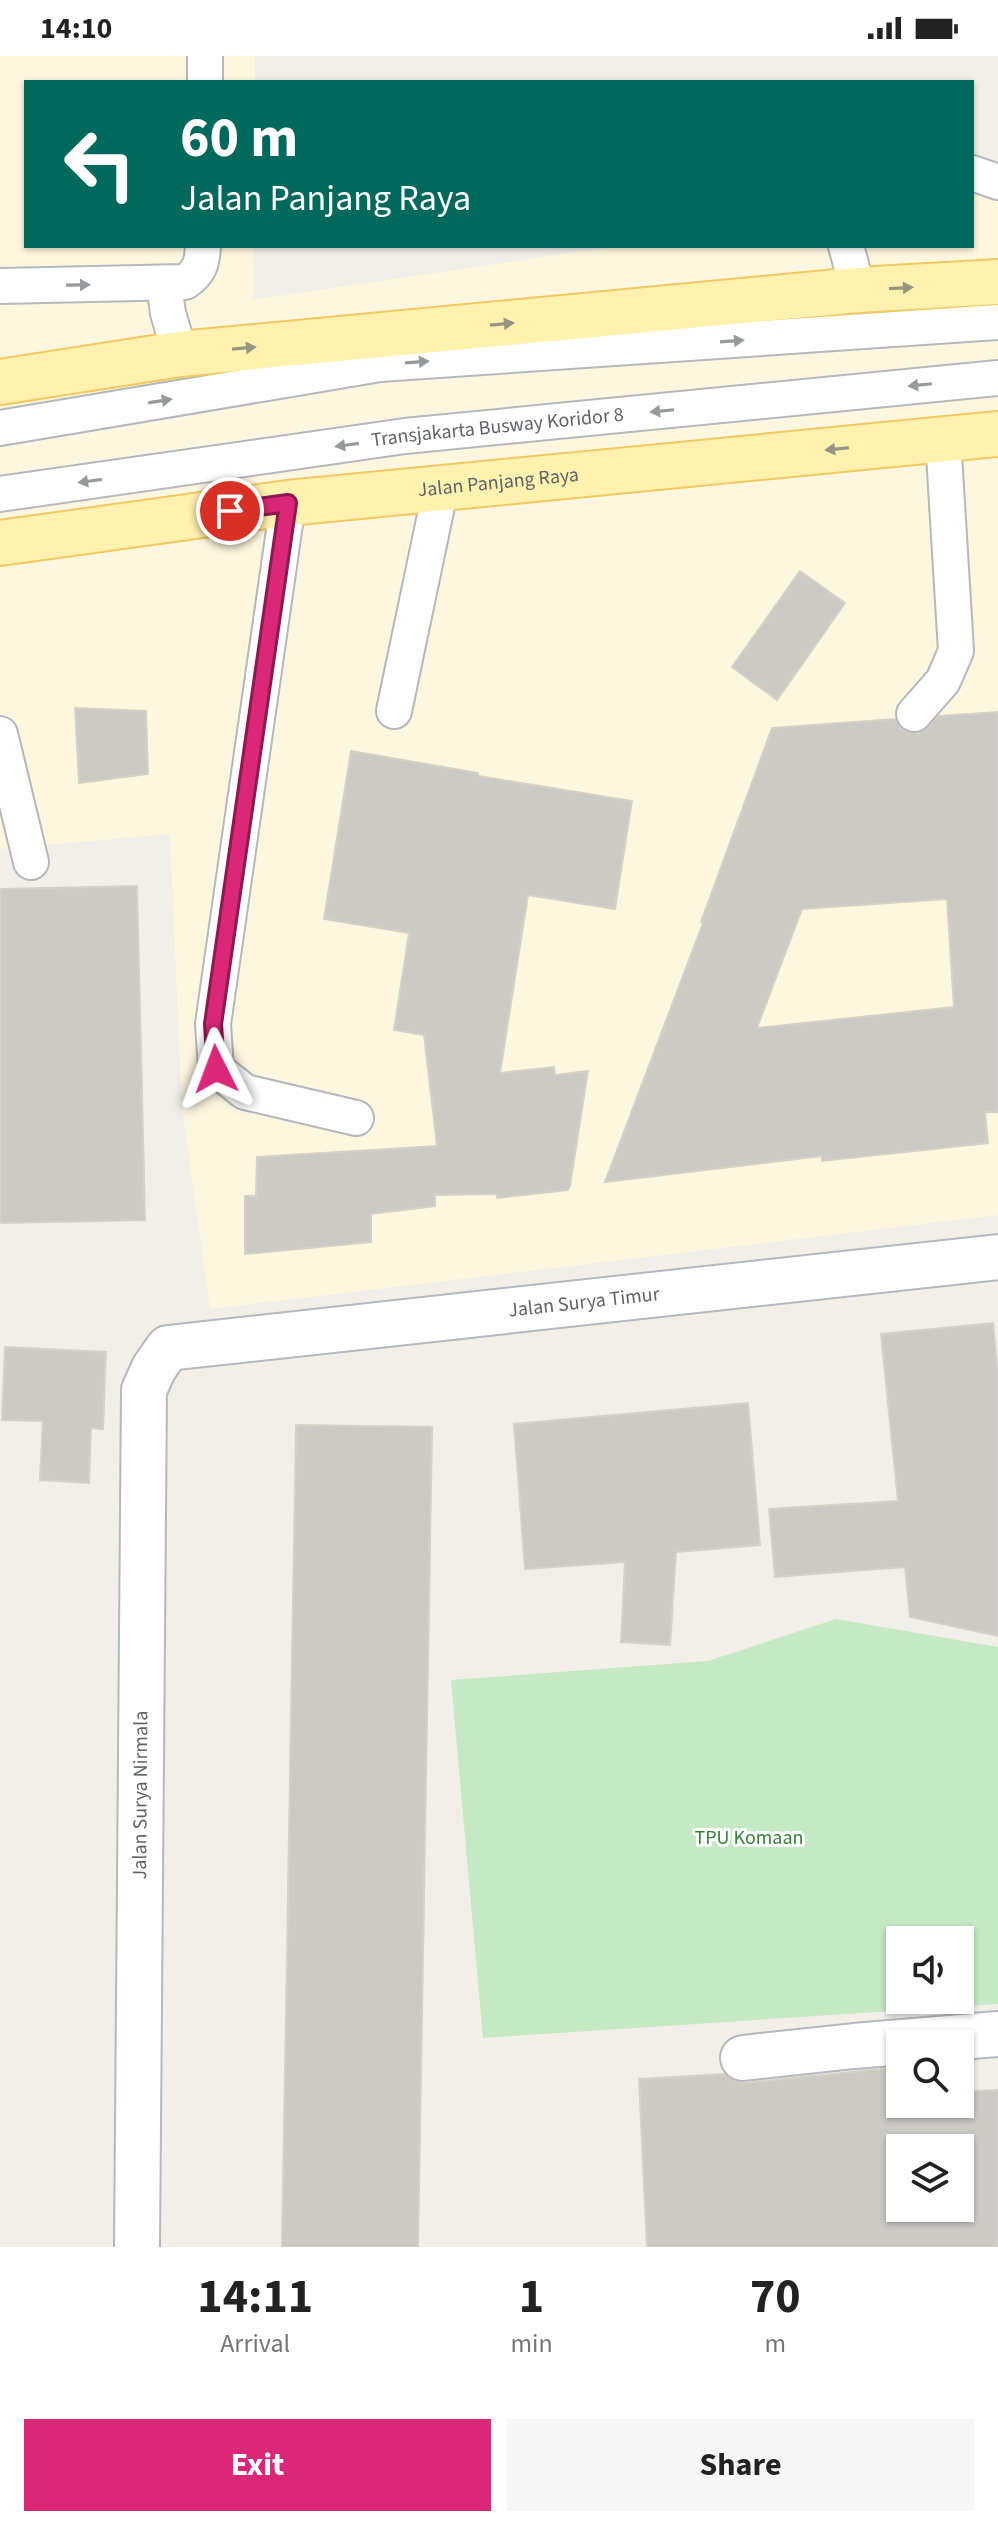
<!DOCTYPE html>
<html lang="en">
<head>
<meta charset="utf-8">
<style>
	:root { --surface:#fff; --page:#f6f6f6; --text:#222; --muted:#767676; --accent:#db2777 }
	body { margin:0; font-family:"Source Sans 3",sans-serif; background:var(--page); color:var(--text); height:100vh; display:flex; flex-direction:column; font-size:30px; white-space:nowrap }
	* { box-sizing:border-box; margin:0 }
	p { font-size:26px; color:var(--muted) }
	.icon { flex:none; width:44px; height:44px; fill:none; stroke:currentColor; stroke-width:2; stroke-linecap:round; stroke-linejoin:round }
	.map { position:relative; height:2191px; overflow:hidden }
	.panel { display:flex; flex-direction:column; background:var(--surface); flex:1 }
	.panel>* { flex:none }
	.banner { position:absolute; left:24px; top:24px; width:950px; height:168px; border-radius:0px; box-shadow:0 2px 6px #0004; background:#00695c; color:#fff; overflow:hidden }
	.fabs { position:absolute; left:886px; top:1870px; display:grid; gap:16px }
	.fabs a { display:grid; place-items:center; width:88px; height:88px; border-radius:0px; background:var(--surface); box-shadow:0 2px 6px #0004; font-size:40px }
	.pin { position:absolute; display:grid; place-items:center; width:68px; height:68px; color:#fff; margin:-34px; border:4px solid #fff; border-radius:50%; box-shadow:0 2px 8px #0007 }
	.me { position:absolute; width:88px; margin:-44px; rotate:357deg; stroke-linejoin:round; filter:drop-shadow(0 0 6px #0008) }
	.turn { display:flex; align-items:center; gap:28px; height:168px; padding:0 24px; font-size:36px }
	.turn .icon { width:104px; height:104px; stroke-width:2.5 }
	.turn b { display:block; font-size:56px; line-height:68px }
	.eta { display:flex; justify-content:space-evenly; align-items:center; height:136px; text-align:center }
	.eta b { font-size:48px; font-weight:700; line-height:56px }
	.cta { display:flex; gap:16px; margin-top:auto; padding:16px 24px }
	.cta a { flex:1; height:92px; border-radius:0px; background:var(--accent); color:#fff; font-size:32px; font-weight:700; line-height:92px; text-align:center }
	.cta a+a { background:var(--page); color:var(--text) }
	.status { display:flex; justify-content:space-between; align-items:center; height:56px; padding:0 40px; background:var(--surface); direction:ltr }
	.status svg { height:22px; fill:currentColor }
	.map>svg:first-child { display:block }
	.commercial { fill:#fef7e0 }
	.green { fill:#c5e8c5; fill-rule:evenodd }
	.building { fill:#cccac5; stroke:#d6d1c6; stroke-width:2; fill-rule:evenodd }
	.lines { fill:none; stroke-linecap:round; stroke-linejoin:round }
	.service-casing { stroke:#b5b8bc; stroke-width:38 }
	.minor-casing { stroke:#b5b8bc; stroke-width:48 }
	.primary-casing { stroke:#f2c960; stroke-width:48 }
	.service { stroke:#fff; stroke-width:34 }
	.minor { stroke:#fff; stroke-width:44 }
	.primary { stroke:#fff2af; stroke-width:44 }
	.oneway { fill:#979a9d }
	.oneway2 { fill:#979581 }
	.route-casing { stroke:#8e194d; stroke-width:20 }
	.route { stroke:#db2777; stroke-width:14 }
	.labels { text-anchor:middle; dominant-baseline:central; stroke-width:6; stroke-linejoin:round; paint-order:stroke }
	.street-label { font-size:20px; fill:#5f6368; stroke:#fff }
	.park-label { font-size:20px; fill:#348238; stroke:#fff }
</style>
</head>
<body>
<div class="status"><b>14:10</b><svg viewBox="0 0 49 12"><path d="M0 12V9h3v3zM5 12V6h3v6zM10 12V3h3v9zM15 12V0h3v12zM26 1h20v11H26zM47 4h2v5h-2z"/></svg></div>
<div class="map">
<svg width="998" height="2191" viewBox="0 0 998 2191">
	<rect width="100%" height="100%" fill="#f1efe8"/>
	<path class="commercial" d="M0 0H255V26H26V190H253V244L618 190H972V138L998 134V1159L210 1253 182 1052 170 778 0 793Z"/>
	<path class="green" d="M836 1563 998 1591V1948L483 1982 451 1624 708 1605ZM900 1884H960V1944H900Z"/>
	<g class="building">
		<path d="M800 515 845 547 777 644 732 611Z"/>
		<path d="M75 652 146 655 148 718 79 727Z"/>
		<path d="M998 656V1056H985L988 1087 822 1105V1100L605 1126 703 867 701 866 772 672 895 663 901 673 909 677H920L939 660ZM947 843 954 951 757 972 802 853Z"/>
		<path d="M351 695 478 717V720L632 745 615 853 528 839 500 1017 554 1011 555 1019 588 1015 570 1130 568 1134 497 1142V1138L435 1139V1150L371 1158V1186L245 1198V1140H256L257 1101 437 1090 424 979 394 974 409 877 324 863Z"/>
		<path d="M137 830 145 1164 0 1167V833Z"/>
		<path d="M993 1267 998 1318V1580L910 1561 905 1511 775 1521 769 1453 898 1445 881 1278Z"/>
		<path d="M5 1291 106 1296 103 1373 91 1372 89 1427 40 1424 43 1365 2 1364Z"/>
		<path d="M748 1347 760 1489 676 1496 670 1589 621 1586 625 1506 525 1513 514 1368Z"/>
		<path d="M296 1369 432 1371 418 2191H282Z"/>
		<path d="M899 2011 900 2048H960V2036L998 2034V2191H647L639 2023 725 2018 734 2025 746 2027ZM900 2092H960V2152H900Z"/>
	</g>
	<g class="lines">
		<g class="service-casing">
			<g id="service">
				<path d="M205 26V0"/>
				<path d="M972 117 998 126"/>
				<path d="M846 190 858 234"/>
				<path d="M164 228 168 257 180 298"/>
				<path d="M0 230 185 226C200 216 202 207 203 190"/>
				<path d="M0 372 380 308 998 266"/>
				<path id="s1" d="M0 438 405 380 998 322"/>
				<path d="M288 447 213 968 216 1013 245 1036 356 1062"/>
				<path d="M394 655 441 431"/>
				<path d="M914 658 943 625 956 595 943 382"/>
				<path d="M0 678 31 806"/>
			</g>
		</g>
		<g class="minor-casing">
			<g id="minor">
				<path d="M743 2002 854 1990 998 1978"/>
				<path id="s2" d="M137 2191 144 1334 154 1312 168 1292 998 1201"/>
			</g>
		</g>
		<g class="primary-casing">
			<g id="primary">
				<path d="M0 326 180 298 858 234 998 226"/>
				<path id="s3" d="M0 487 288 447 998 378"/>
			</g>
		</g>
		<use href="#service" class="service"/>
		<use href="#minor" class="minor"/>
		<use href="#primary" class="primary"/>
	</g>
	<defs><path id="oneway-solid" d="M-6-.8H1V-3.2L6.5 0L1 3.2V.8H-6Z" transform="scale(2)"/></defs>
	<g class="oneway">
		<use href="#oneway-solid" transform="translate(78 229) rotate(-1)"/>
		<use href="#oneway-solid" transform="translate(732 285) rotate(-4)"/>
		<use href="#oneway-solid" transform="translate(417 306) rotate(-4)"/>
		<use href="#oneway-solid" transform="translate(920 329) rotate(174)"/>
		<use href="#oneway-solid" transform="translate(160 345) rotate(-9)"/>
		<use href="#oneway-solid" transform="translate(662 355) rotate(174)"/>
		<use href="#oneway-solid" transform="translate(347 389) rotate(172)"/>
		<use href="#oneway-solid" transform="translate(90 425) rotate(172)"/>
	</g>
	<g class="oneway2">
		<use href="#oneway-solid" transform="translate(901 232) rotate(-3)"/>
		<use href="#oneway-solid" transform="translate(502 268) rotate(-5)"/>
		<use href="#oneway-solid" transform="translate(244 292) rotate(-5)"/>
		<use href="#oneway-solid" transform="translate(837 393) rotate(174)"/>
	</g>
	<g class="lines">
		<g class="route-casing">
			<path id="route" d="M216 1013 213 968 288 447 230 455"/>
		</g>
		<use href="#route" class="route"/>
	</g>
	<g class="labels">
		<g class="street-label">
			<text stroke="none"><textPath href="#s1" startOffset="502">Transjakarta Busway Koridor 8</textPath></text>
			<text stroke="none"><textPath href="#s3" startOffset="502">Jalan Panjang Raya</textPath></text>
			<text stroke="none"><textPath href="#s2" startOffset="1324">Jalan Surya Timur</textPath></text>
			<text stroke="none"><textPath href="#s2" startOffset="452">Jalan Surya Nirmala</textPath></text>
		</g>
		<g class="park-label">
			<text x="749" y="1782">TPU Komaan</text>
		</g>
	</g>
</svg>
<div class="fabs">
<a><svg class="icon" aria-label="sound" viewBox="0 0 24 24"><path d="M4 9h4l5-4v14l-5-4H4zM17 9q2 3 0 6"/></svg></a>
<a><svg class="icon" aria-label="search" viewBox="0 0 24 24"><circle cx="10" cy="10" r="6"/><path d="M15 15l6 6"/></svg></a>
<a><svg class="icon" aria-label="layers" viewBox="0 0 24 24"><path d="M12 4l9 5-9 5-9-5zM3 14l9 5 9-5"/></svg></a>
</div>
<div class="pin" style="left:230px;top:455px;background:#d93025"><svg class="icon" aria-label="arrive" viewBox="0 0 24 24"><path d="M6 21V4h12l-3 4 3 4H6"/></svg></div>
<svg class="me" style="left:216px;top:1013px" viewBox="-20 -20 40 40"><path d="M0-17L14 15 0 8-14 15z" fill="#db2777" stroke="#fff" stroke-width="4"/></svg>
<div class="banner">
<div class="turn"><svg class="icon" aria-label="left" viewBox="0 0 24 24"><path d="M17 20v-9H6M10 6l-5 5 5 5"/></svg><div><b>60 m</b>Jalan Panjang Raya</div></div>
</div>
</div>
<section class="panel">
<div class="eta">
<div><b>14:11</b><p>Arrival</p></div>
<div><b>1</b><p>min</p></div>
<div><b>70</b><p>m</p></div>
</div>
<div class="cta"><a>Exit</a><a>Share</a></div>
</section>
</body>
</html>
